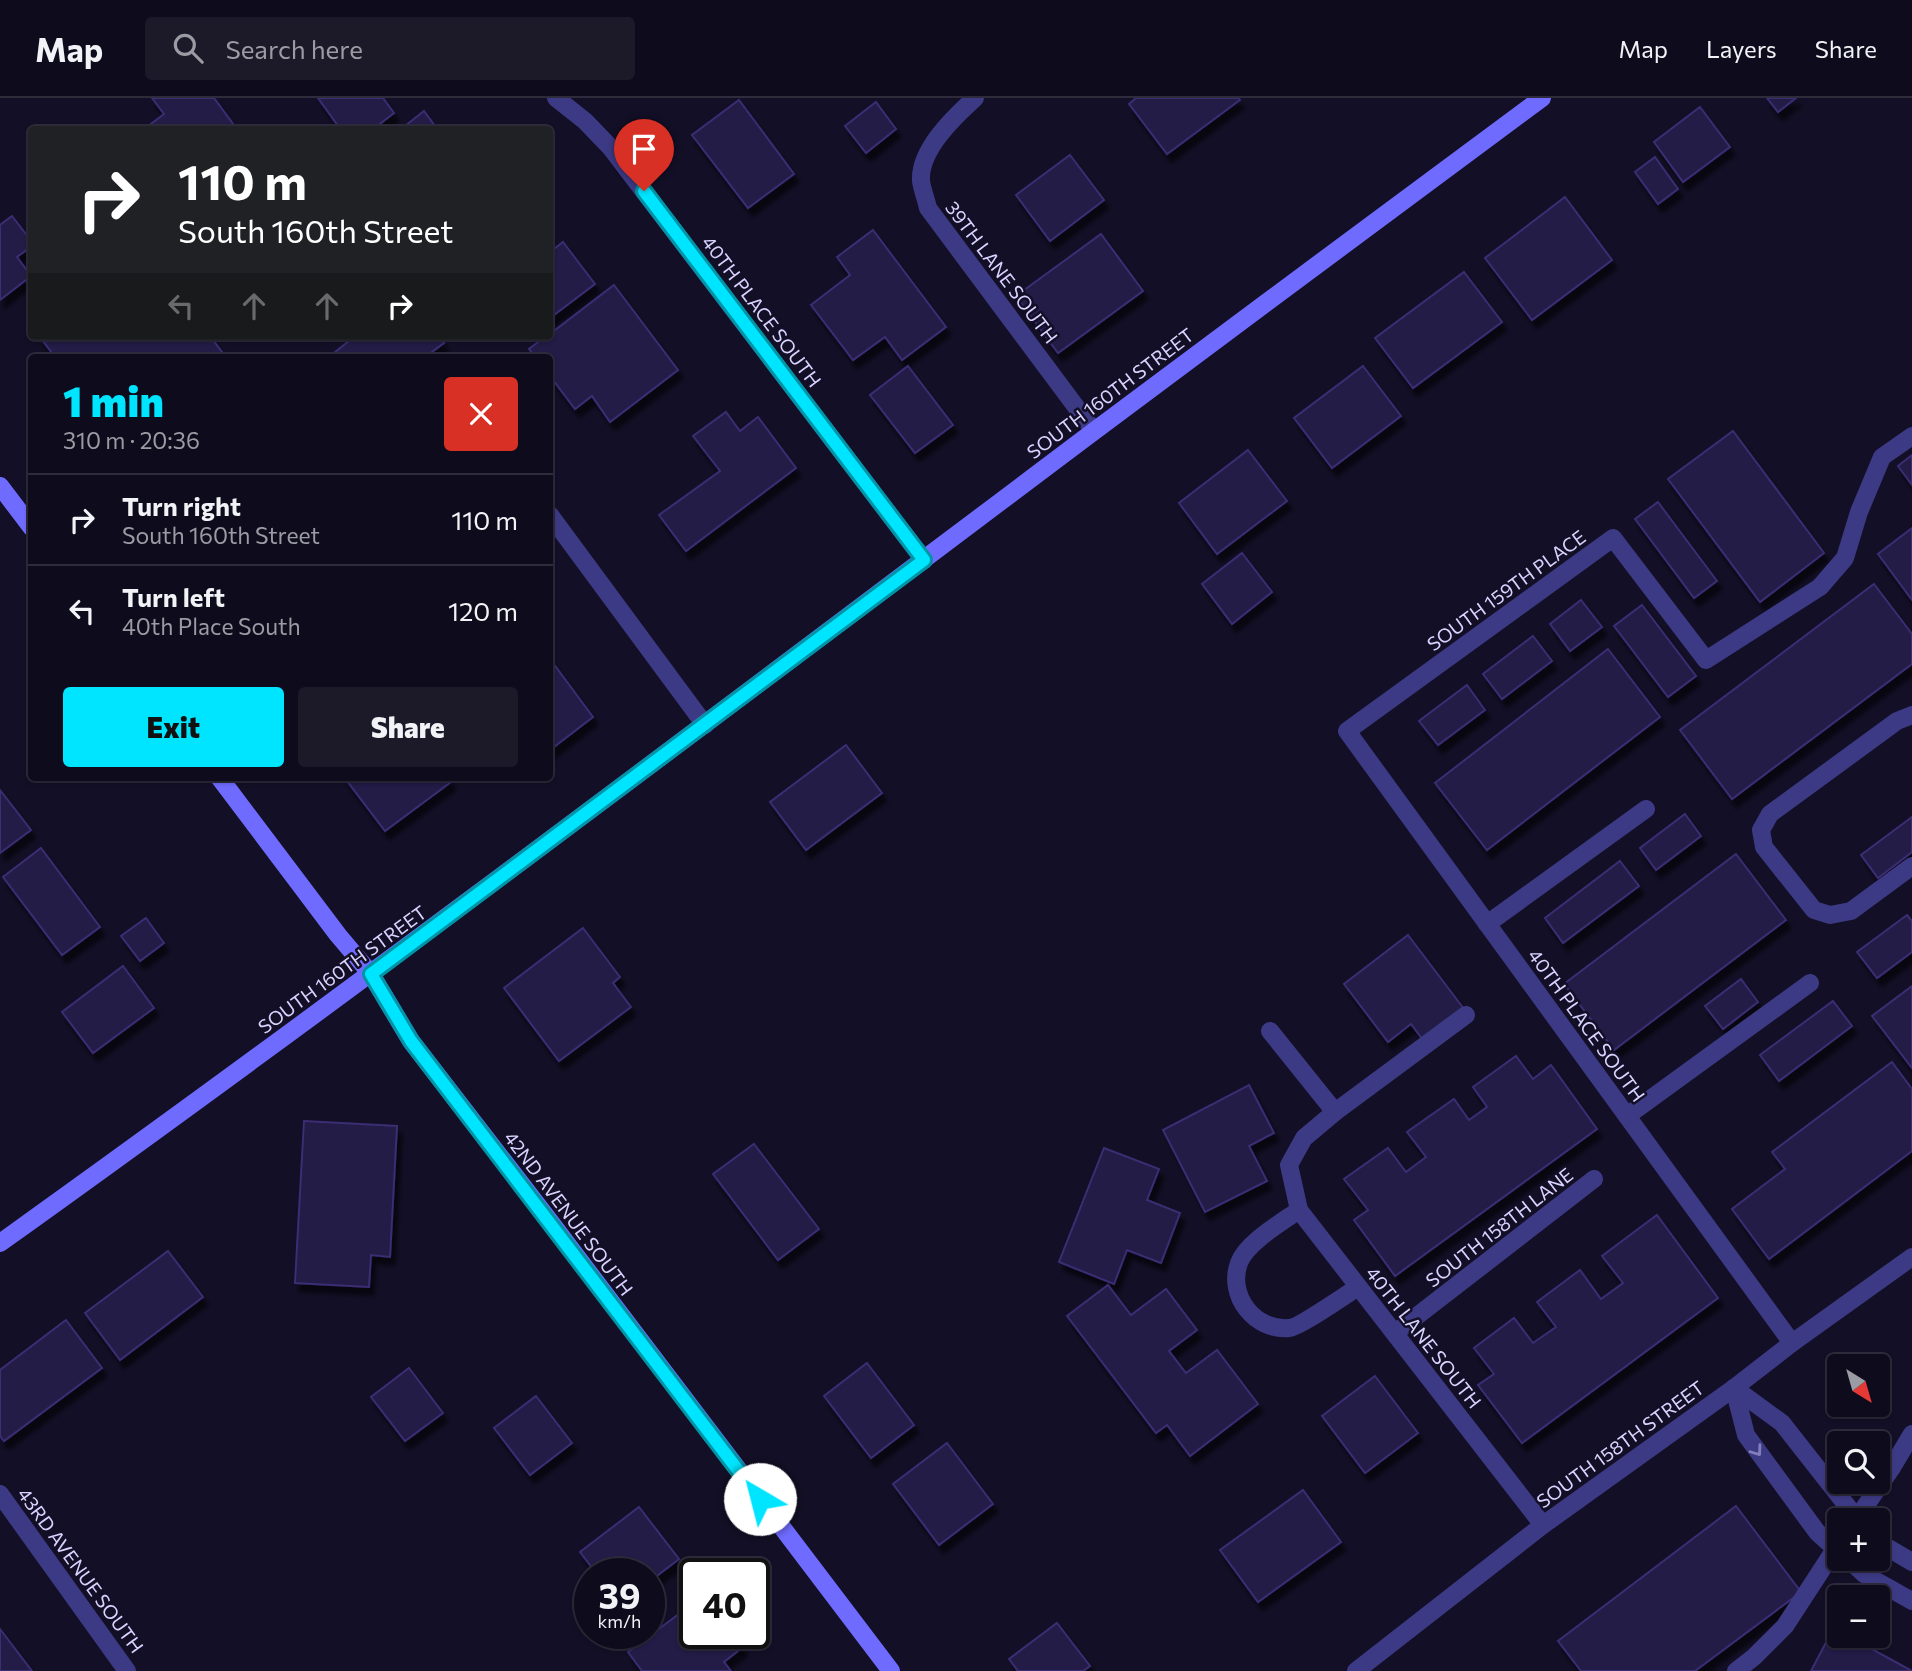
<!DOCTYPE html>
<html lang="en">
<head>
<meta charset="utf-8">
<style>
	:root { --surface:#0e0b1c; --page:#1c1929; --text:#f1f3f6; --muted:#9b9ba3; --line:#2e2b3b; --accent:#00e5ff }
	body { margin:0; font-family:Commissioner,sans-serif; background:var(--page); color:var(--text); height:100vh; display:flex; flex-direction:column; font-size:26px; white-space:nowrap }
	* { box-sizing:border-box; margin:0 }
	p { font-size:23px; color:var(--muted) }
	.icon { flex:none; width:38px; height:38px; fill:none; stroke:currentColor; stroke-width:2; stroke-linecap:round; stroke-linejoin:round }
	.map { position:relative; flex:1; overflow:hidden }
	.sheet { position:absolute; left:28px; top:256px; width:525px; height:427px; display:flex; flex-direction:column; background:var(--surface); border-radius:7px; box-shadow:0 2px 5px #0004,0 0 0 2px var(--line) }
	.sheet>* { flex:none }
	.banner { position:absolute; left:28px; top:28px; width:525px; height:214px; border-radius:7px; box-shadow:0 2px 5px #0004,0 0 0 2px var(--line); background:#202124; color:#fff; overflow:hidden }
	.needle { width:46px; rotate:143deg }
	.buttons { position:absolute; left:1827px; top:1256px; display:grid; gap:14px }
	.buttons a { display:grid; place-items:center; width:63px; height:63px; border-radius:7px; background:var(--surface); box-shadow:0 2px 5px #0004,0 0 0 2px var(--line); font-size:35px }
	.speed { position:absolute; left:574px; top:1460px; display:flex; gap:14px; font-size:35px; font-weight:700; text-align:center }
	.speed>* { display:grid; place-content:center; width:91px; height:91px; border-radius:50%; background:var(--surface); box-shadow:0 2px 5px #0004,0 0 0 2px var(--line); line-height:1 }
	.speed small { font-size:18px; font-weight:400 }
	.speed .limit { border:4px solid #111; border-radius:10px; background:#fff; color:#111 }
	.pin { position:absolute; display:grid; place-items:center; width:60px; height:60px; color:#fff; margin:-72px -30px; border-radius:50% 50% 50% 0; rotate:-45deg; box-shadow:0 0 7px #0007 }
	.pin .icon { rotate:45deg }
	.me { position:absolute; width:77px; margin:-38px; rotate:323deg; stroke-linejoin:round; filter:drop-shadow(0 0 5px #0008) }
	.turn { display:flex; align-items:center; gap:24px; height:147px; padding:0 35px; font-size:32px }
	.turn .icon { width:91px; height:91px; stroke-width:2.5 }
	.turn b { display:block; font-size:49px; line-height:60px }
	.lanes { display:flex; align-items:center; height:66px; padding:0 35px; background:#0003; justify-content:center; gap:35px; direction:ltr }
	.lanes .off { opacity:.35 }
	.round { display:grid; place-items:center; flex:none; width:74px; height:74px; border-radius:7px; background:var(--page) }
	.overview { display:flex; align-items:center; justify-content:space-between; height:119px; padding:0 35px }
	h1 { font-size:42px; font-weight:800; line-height:52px; color:var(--accent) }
	.button { display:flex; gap:14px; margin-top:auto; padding:14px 35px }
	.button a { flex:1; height:80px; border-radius:7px; background:var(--accent); color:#111; font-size:28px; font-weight:800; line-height:80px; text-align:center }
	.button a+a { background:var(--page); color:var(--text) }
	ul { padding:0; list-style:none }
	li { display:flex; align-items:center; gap:21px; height:91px; padding:0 35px; border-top:2px solid var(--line) }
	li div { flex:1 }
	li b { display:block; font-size:26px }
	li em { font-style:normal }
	header { display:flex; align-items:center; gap:42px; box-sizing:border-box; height:98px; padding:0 35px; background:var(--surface); border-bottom:2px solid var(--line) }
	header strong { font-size:33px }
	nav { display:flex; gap:38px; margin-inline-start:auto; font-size:24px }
	.search { width:490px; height:63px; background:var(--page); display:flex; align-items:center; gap:18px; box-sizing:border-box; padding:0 24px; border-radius:7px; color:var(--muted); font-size:26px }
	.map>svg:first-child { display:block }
	.building { fill:#241b47; stroke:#3b2d73; stroke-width:2; filter:url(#shadow) }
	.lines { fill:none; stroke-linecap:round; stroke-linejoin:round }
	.lane { stroke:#3d3a85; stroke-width:18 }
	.street { stroke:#3d3a85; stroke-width:18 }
	.secondary { stroke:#6f6bff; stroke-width:18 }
	.oneway { stroke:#837fbc }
	.route-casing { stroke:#0095a6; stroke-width:18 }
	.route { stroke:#00e5ff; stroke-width:12 }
	.labels { text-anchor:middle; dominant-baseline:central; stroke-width:5; stroke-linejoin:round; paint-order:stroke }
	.street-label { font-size:19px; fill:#d9d4ff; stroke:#130f26 }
</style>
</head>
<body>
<header>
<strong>Map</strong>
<div class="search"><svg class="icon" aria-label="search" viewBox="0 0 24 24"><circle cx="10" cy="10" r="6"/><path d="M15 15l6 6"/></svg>Search here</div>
<nav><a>Map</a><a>Layers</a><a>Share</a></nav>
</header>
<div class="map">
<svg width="1912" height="1573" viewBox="0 0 1912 1573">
	<defs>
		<filter id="shadow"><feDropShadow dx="4.5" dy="8" stdDeviation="2" flood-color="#0009"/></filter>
	</defs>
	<rect width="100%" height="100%" fill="#130f26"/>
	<g class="building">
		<path d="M152 0H214L236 30 234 32H143L164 16Z"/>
		<path d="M318 0H383L394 15 372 32H341Z"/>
		<path d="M1136 0H1238L1240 2 1167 56 1129 6Z"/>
		<path d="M1767 0H1796L1778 14Z"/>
		<path d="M739 2 794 76 748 110 692 37Z"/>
		<path d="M876 4 896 31 866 55 845 28Z"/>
		<path d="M1700 9 1730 49 1683 84 1654 44Z"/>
		<path d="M424 13 438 32H400Z"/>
		<path d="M1070 57 1104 102 1050 143 1016 97Z"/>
		<path d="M1655 59 1678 91 1658 106 1635 74Z"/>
		<path d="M1565 99 1612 162 1532 222 1485 160Z"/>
		<path d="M12 118 32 144V148L17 159 31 178 0 202V127Z"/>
		<path d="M873 132 946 229 902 262 885 239 853 262 811 207 850 177 837 159Z"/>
		<path d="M1101 136 1143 193 1058 255 1016 198Z"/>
		<path d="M563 144 595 186 550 220V154Z"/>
		<path d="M1464 174 1502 224 1413 290 1375 240Z"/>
		<path d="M614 187 678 272 610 324 592 298 575 311 550 278V259H535L529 251 546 238H550V236Z"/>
		<path d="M42 238H210L222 254 215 259H55L40 239Z"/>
		<path d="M355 238H438L444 245 425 259H329Z"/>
		<path d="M908 268 953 327 915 355 870 297Z"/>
		<path d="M1363 268 1401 318 1332 370 1294 320Z"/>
		<path d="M726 314 740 333 758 319 796 370 686 453 659 417 720 373 693 338Z"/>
		<path d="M1733 333 1824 455 1760 504 1668 381Z"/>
		<path d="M1248 352 1287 403 1217 456 1179 405Z"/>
		<path d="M1912 357V387L1898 368Z"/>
		<path d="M1658 404 1717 483 1694 500 1635 421Z"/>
		<path d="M1912 430V502L1878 456Z"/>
		<path d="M1242 455 1272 494 1232 526 1202 486Z"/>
		<path d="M1874 486 1912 536V566L1732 701 1680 632Z"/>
		<path d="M1581 502 1602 529 1570 553 1550 526Z"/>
		<path d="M1642 507 1696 578 1668 599 1614 528Z"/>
		<path d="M1533 538 1552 563 1502 601 1483 576Z"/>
		<path d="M1608 551 1660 619 1487 752 1435 685Z"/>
		<path d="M550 561 593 619 550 652Z"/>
		<path d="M1467 587 1485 612 1438 647 1419 623Z"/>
		<path d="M846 647 882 695 806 752 770 704Z"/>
		<path d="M344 679H448L451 684 385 733Z"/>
		<path d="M0 692 31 732 0 755Z"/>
		<path d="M1685 716 1701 738 1656 772 1640 750Z"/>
		<path d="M1912 719V754L1878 780 1861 757Z"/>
		<path d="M41 750 100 829 62 857 3 779Z"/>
		<path d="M1736 756 1786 822 1614 952 1564 886Z"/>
		<path d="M1620 763 1639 788 1563 845 1545 820Z"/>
		<path d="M1907 817 1912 823V854L1877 880 1857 854Z"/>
		<path d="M146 820 164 845 140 863 121 838Z"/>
		<path d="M583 830 620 879 613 885 631 909 559 963 504 890Z"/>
		<path d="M1408 837 1464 911 1423 942 1411 926 1388 944 1344 886Z"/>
		<path d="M123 868 154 910 93 955 62 914Z"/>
		<path d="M1741 881 1758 904 1723 931 1705 908Z"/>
		<path d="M1912 888V970L1872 918Z"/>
		<path d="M1833 903 1852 928 1779 983 1760 957Z"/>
		<path d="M1516 958 1533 981 1551 967 1597 1031 1395 1178 1354 1122 1368 1112 1344 1081 1388 1050 1406 1074 1426 1059 1407 1034 1454 1001 1469 1022 1487 1009 1473 989Z"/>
		<path d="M1892 964 1912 991V1053L1769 1161 1732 1111 1785 1071 1772 1054Z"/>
		<path d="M1249 987 1274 1035 1249 1048 1267 1083 1205 1114 1163 1032Z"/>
		<path d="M304 1023 397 1028 390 1159 371 1157 369 1189 295 1185Z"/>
		<path d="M754 1046 819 1131 778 1162 713 1076Z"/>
		<path d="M1104 1050 1159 1071 1147 1102 1180 1115 1161 1165 1127 1152 1114 1186 1059 1164Z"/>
		<path d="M1657 1117 1718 1200 1522 1345 1478 1287 1494 1276 1474 1250 1514 1220 1533 1245 1556 1229 1537 1204 1580 1172 1601 1201 1623 1185 1602 1158Z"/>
		<path d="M168 1153 203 1199 120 1262 85 1215Z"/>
		<path d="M1108 1187 1131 1217 1166 1191 1197 1232 1169 1253 1186 1275 1217 1252 1258 1306 1190 1358 1167 1327 1156 1335 1067 1218Z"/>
		<path d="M66 1222 102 1270 4 1343 0 1338V1272Z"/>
		<path d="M867 1265 914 1327 871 1360 824 1298Z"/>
		<path d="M409 1270 443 1315 405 1343 371 1299Z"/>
		<path d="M1375 1278 1418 1335 1365 1375 1322 1318Z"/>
		<path d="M536 1298 572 1345 530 1377 494 1330Z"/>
		<path d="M947 1345 993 1406 939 1447 893 1386Z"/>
		<path d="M1303 1392 1341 1444 1258 1504 1220 1452Z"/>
		<path d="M1736 1408 1801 1494 1695 1573H1581L1558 1543Z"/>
		<path d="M639 1409 679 1461 649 1484V1475H596L580 1454Z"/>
		<path d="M695 1504V1535H732L743 1549 724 1564 731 1573H642L628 1554Z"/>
		<path d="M1057 1525 1090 1568 1083 1573H1018L1009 1561Z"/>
		<path d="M0 1531 32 1573H0Z"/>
		<path d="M1833 1531 1839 1534V1538H1848L1912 1573H1811Z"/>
	</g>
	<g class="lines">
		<g class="lane">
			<path d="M1734 1290 1746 1337 1817 1434 1839 1454"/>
			<path d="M1734 1290 1782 1325 1859 1423"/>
			<path d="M1855 1423 1891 1371 1912 1336"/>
			<path d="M1878 1444 1912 1464"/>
			<path d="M1848 1461 1864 1476 1912 1503"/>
			<path d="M1736 1573 1754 1559 1785 1528 1839 1445"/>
		</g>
		<g class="street">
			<path d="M556 0 585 23 611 50 924 462"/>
			<path d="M975 0C954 19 919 52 921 83 922 91 926 101 928 110L1094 333"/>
			<path d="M550 417 705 627"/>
			<path d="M1912 617 1897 623 1770 716 1761 732 1764 749 1814 812 1830 817 1851 813 1912 768"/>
			<path d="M1487 826 1646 711"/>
			<path d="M1466 917 1335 1014 1304 1040 1289 1067 1299 1112 1543 1427"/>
			<path d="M1270 933 1335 1014"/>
			<path d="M1627 1018 1810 885"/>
			<path d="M1299 1112C1282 1124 1246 1145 1239 1165 1227 1198 1255 1233 1289 1230 1298 1230 1347 1196 1358 1189"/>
			<path d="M1395 1235 1594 1081"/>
			<path d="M1792 1245 1347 633 1613 440 1706 562 1820 489 1845 460 1859 414 1882 359 1912 338"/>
			<path d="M0 1396 127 1573"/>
			<path d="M1356 1573 1543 1427 1734 1290 1792 1245 1912 1159"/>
		</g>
		<g class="secondary">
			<path d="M0 388 32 430"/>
			<path d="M219 679 338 837 371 876 411 943 549 1122 891 1573"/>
			<path d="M0 1145C369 881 730 607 1093 334 1242 222 1393 111 1542 0"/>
		</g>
	</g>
	<defs><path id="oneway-chevron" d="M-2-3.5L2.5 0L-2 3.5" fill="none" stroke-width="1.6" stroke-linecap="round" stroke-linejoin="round" transform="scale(1.75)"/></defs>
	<use class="oneway" href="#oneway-chevron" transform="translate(1757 1353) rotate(54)"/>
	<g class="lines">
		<g class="route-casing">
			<path id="route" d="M644 93 924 462 371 876 411 943 760 1401"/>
		</g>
		<use href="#route" class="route"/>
	</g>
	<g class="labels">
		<g class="street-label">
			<text transform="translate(1002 174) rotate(53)">39TH LANE SOUTH</text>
			<text transform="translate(762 213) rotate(53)">40TH PLACE SOUTH</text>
			<text transform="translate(1110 295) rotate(-37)">SOUTH 160TH STREET</text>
			<text transform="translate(1506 492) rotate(-36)">SOUTH 159TH PLACE</text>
			<text transform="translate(342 871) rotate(-36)">SOUTH 160TH STREET</text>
			<text transform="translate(1587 927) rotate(54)">40TH PLACE SOUTH</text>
			<text transform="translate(569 1115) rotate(53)">42ND AVENUE SOUTH</text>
			<text transform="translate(1499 1129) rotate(-38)">SOUTH 158TH LANE</text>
			<text transform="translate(1424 1239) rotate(52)">40TH LANE SOUTH</text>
			<text transform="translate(1620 1346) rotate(-36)">SOUTH 158TH STREET</text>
			<text transform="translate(81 1472) rotate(54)">43RD AVENUE SOUTH</text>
		</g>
	</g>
</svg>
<div class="buttons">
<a><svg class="needle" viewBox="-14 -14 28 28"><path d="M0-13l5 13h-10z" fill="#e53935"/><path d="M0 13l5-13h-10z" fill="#9b9ba3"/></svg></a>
<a><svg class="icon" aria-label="search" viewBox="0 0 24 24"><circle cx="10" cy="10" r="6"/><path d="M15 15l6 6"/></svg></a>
<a>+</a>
<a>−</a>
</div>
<div class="speed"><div>39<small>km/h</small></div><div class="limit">40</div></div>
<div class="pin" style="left:644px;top:93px;background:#d93025"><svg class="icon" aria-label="arrive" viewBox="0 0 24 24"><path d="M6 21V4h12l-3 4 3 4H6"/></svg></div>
<svg class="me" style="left:760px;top:1401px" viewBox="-20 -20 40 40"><circle r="19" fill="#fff"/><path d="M0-13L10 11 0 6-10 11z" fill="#00e5ff"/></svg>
<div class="banner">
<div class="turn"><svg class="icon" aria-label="right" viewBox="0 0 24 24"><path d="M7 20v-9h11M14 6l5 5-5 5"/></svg><div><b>110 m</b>South 160th Street</div></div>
<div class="lanes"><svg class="icon off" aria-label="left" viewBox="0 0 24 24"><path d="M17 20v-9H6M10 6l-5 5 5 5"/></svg><svg class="icon off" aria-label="ahead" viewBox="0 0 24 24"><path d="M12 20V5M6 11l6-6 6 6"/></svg><svg class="icon off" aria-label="ahead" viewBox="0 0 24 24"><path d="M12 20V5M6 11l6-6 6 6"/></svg><svg class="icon" aria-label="right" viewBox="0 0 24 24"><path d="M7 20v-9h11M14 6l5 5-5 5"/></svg></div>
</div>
<section class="sheet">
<div class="overview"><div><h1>1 min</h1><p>310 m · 20:36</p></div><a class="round" style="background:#d93025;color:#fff"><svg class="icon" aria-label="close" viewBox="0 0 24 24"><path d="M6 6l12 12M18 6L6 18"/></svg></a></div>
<ul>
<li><svg class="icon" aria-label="right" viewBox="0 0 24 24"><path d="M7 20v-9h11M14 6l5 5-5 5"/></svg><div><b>Turn right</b><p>South 160th Street</p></div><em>110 m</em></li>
<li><svg class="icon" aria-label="left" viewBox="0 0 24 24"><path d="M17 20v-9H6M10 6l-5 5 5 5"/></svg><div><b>Turn left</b><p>40th Place South</p></div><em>120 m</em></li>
</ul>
<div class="button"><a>Exit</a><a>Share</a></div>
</section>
</div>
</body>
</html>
